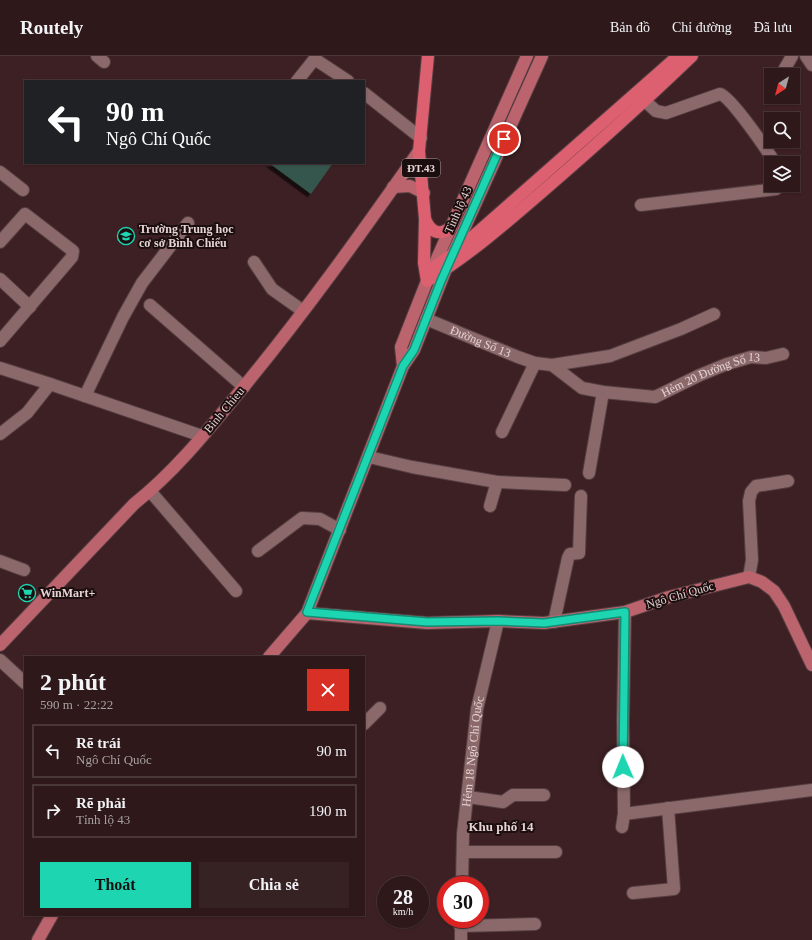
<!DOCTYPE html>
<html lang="vi">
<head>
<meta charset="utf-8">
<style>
	:root { --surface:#2e181a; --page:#362123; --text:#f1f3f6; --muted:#a7a0a2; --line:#493739; --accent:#1dd5b1 }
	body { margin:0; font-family:"Times New Roman",serif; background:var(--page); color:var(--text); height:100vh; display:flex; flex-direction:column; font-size:15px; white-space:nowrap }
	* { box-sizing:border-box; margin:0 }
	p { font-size:13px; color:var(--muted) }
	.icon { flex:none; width:22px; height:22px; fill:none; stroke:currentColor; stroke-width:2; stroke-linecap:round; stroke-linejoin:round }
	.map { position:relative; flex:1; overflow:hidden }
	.side { position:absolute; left:24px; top:600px; width:341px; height:260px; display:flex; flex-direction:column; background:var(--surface); border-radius:0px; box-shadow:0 1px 3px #0004,0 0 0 1px var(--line) }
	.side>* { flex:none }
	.hud { position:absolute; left:24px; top:24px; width:341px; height:84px; border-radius:0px; box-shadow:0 1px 3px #0004,0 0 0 1px var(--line); background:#202124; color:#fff; overflow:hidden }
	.needle { width:26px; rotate:216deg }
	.controls { position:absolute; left:764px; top:12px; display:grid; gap:8px }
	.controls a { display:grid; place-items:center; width:36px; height:36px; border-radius:0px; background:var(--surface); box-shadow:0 1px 3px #0004,0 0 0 1px var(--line); font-size:20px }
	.speed { position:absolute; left:377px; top:820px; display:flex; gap:8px; font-size:20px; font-weight:700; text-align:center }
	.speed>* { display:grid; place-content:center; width:52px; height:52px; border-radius:50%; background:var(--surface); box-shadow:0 1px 3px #0004,0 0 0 1px var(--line); line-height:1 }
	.speed small { font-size:10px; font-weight:400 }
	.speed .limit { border:6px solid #d22; background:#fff; color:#111 }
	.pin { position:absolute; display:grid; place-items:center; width:34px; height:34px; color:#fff; margin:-17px; border:2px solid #fff; border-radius:50%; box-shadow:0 1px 4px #0007 }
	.me { position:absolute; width:44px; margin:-22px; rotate:359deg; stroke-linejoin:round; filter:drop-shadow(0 0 3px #0008) }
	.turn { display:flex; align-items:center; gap:14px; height:84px; padding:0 16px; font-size:18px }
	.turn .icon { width:52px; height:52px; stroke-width:2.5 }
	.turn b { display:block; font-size:28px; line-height:34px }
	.round { display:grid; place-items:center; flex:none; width:42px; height:42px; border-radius:0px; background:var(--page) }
	.summary { display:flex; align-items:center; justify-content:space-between; height:68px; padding:0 16px }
	h1 { font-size:24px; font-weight:700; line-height:30px }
	.action { display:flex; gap:8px; margin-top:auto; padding:8px 16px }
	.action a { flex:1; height:46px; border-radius:0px; background:var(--accent); color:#111; font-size:16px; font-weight:700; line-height:46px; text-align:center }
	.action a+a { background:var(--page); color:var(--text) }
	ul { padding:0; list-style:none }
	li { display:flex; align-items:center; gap:12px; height:54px; margin:0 8px 6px; padding:0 8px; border:2px solid var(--line); border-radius:0px }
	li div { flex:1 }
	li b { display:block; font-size:15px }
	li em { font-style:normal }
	header { display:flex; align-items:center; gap:24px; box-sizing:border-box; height:56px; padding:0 20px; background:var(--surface); border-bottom:1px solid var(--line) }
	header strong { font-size:19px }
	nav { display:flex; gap:22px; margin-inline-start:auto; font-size:14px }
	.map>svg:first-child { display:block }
	.building { fill:#34574d; filter:url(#shadow) }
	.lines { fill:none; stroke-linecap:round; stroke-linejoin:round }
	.minor-casing { stroke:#553e40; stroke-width:14 }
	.major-casing { stroke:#553e40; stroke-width:14 }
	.highway-casing { stroke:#553e40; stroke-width:14 }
	.minor { stroke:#8b696b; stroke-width:12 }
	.major { stroke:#bc646e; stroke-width:12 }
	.highway { stroke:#dc6070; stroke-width:12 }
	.route-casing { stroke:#138a73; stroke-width:10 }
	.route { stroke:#1dd5b1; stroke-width:7 }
	.labels { text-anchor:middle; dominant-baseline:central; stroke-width:4; stroke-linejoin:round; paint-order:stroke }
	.shield { fill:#1b0e0f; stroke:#aa9899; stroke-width:1 }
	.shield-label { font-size:11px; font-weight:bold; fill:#e7d3d4 }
	.street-label { font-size:12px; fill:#e7d3d4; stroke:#1b0e0f }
	.poi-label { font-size:12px; font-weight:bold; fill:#e7d3d4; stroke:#1b0e0f; text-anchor:start }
	.neighbourhood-label { font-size:13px; font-weight:bold; fill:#e7d3d4; stroke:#1b0e0f }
</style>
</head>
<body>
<header>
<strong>Routely</strong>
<nav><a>Bản đồ</a><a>Chỉ đường</a><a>Đã lưu</a></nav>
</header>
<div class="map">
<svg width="812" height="884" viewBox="0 0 812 884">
	<defs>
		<filter id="shadow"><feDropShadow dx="-3.5" dy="3.5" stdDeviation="0" flood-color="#0009"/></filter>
	</defs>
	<rect width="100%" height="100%" fill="#3d2023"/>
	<path class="building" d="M269 107H333L311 138Z"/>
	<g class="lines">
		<g class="minor-casing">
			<g id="minor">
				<path d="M97 0 104 6"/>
				<path d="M806 0 812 9"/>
				<path d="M784 14 792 0"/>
				<path d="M297 25 313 5 316 4 348 25"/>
				<path d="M364 37 421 82"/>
				<path d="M645 45 656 55 666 57 720 38C731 41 767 94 775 107"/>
				<path d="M0 116 23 134"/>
				<path d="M641 149 776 133 782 129"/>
				<path d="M0 186 25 158 73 195 72 201 0 285"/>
				<path d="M254 206 272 233 303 255"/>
				<path d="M0 223 30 251"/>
				<path d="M150 249 244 331"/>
				<path id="s1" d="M426 263 518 301 535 307 552 309 610 300 681 273 714 258"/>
				<path id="s2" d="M552 309 582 332 603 336 655 341 700 319 727 308 751 301 766 302 783 298"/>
				<path d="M0 312 50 328 202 380"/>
				<path d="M85 340 123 261 142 227 188 167"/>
				<path d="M502 376 535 307"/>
				<path d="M0 378 27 357 50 328"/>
				<path d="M369 401 412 411 497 426 490 450"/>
				<path d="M589 417 603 336"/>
				<path d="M497 426 565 429"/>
				<path d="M150 435 236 535"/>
				<path d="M258 495 302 462 320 463 340 474"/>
				<path d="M0 505 24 514"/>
				<path d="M749 521 752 504 749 445 751 436 756 430 788 425"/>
				<path d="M554 566 568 502 570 498 579 497 581 440"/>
				<path d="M0 604 25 627"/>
				<path d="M364 668 380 652"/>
				<path d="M468 741 503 746 513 739H544"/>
				<path d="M624 758 812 734"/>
				<path d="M622 771 624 758 623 665 625 556"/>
				<path d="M464 796H556"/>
				<path id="s3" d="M462 829 463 778 477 653 498 565"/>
				<path d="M633 837 674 833 668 752"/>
				<path d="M460 870 535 868"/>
				<path d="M461 884V863"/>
			</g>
		</g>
		<g class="major-casing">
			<g id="major">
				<path d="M393 131 410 130 424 137"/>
				<path d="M403 310 401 291 427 225 527 0"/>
				<path d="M307 557 427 567 498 565 544 567 625 556 669 541 749 521 762 526 774 535 784 550 812 609"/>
				<path d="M0 589 134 448C173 417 205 378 236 340 301 262 361 178 419 95"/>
				<path d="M269 601 307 557 403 310 414 294 446 213 542 0"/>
				<path d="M38 884 52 859"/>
			</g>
		</g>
		<g class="highway-casing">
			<g id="highway">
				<path d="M428 0 419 95 425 163 424 207 427 225C469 199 506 167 543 135 594 91 643 47 692 0"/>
				<path d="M425 163C430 176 440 181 451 171"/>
				<path d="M433 212 452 199 469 184 678 0"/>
			</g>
		</g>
		<use href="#minor" class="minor"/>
		<use href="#major" class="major"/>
		<use href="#highway" class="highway"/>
	</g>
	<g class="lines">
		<g class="route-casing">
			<path id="route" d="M504 83 441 225 414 294 403 310 307 556 427 566 498 565 544 567 625 556 623 711"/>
		</g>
		<use href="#route" class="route"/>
	</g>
	<defs>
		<g id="school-ring" transform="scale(0.9)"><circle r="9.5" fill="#1b0e0f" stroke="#1dd5b1" stroke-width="1.5"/><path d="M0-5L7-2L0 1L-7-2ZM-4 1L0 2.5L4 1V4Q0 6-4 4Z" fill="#1dd5b1"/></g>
		<g id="supermarket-ring" transform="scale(0.9)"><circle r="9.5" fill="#1b0e0f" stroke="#1dd5b1" stroke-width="1.5"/><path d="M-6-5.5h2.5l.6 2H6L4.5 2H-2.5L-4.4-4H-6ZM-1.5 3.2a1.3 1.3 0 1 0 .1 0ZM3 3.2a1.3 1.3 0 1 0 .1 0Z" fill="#1dd5b1"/></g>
	</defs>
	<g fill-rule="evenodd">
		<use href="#school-ring" x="126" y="180"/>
		<use href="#supermarket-ring" x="27" y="537"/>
	</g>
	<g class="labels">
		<rect class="shield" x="402" y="103" width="38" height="18" rx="3"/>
		<g class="shield-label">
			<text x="421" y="112">ĐT.43</text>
		</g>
		<g class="street-label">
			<text transform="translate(458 154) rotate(-66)">Tỉnh lộ 43</text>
			<text stroke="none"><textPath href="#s1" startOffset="59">Đường Số 13</textPath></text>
			<text stroke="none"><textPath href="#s2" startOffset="172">Hẻm 20 Đường Số 13</textPath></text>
			<text transform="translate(224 354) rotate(-50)">Binh Chieu</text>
			<text transform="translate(680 539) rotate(-16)">Ngô Chí Quốc</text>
			<text stroke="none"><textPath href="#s3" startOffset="134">Hẻm 18 Ngô Chí Quốc</textPath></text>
		</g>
		<g class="poi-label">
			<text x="139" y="173">Trường Trung học<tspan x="139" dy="14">cơ sở Bình Chiểu</tspan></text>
			<text x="40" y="537">WinMart+</text>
		</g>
		<g class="neighbourhood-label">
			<text x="501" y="770">Khu phố 14</text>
		</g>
	</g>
</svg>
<div class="controls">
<a><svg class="needle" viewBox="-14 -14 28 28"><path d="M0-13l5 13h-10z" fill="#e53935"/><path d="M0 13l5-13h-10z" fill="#a7a0a2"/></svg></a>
<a><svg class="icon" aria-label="search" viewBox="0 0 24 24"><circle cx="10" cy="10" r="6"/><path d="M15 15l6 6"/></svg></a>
<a><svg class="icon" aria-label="layers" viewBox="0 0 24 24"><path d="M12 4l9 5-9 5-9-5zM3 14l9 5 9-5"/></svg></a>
</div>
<div class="speed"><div>28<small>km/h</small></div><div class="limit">30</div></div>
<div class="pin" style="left:504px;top:83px;background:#d93025"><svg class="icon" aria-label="arrive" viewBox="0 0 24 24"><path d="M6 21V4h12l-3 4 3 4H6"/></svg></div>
<svg class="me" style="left:623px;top:711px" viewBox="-20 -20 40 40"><circle r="19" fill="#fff"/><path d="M0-13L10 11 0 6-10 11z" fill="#1dd5b1"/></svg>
<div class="hud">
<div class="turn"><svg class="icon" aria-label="left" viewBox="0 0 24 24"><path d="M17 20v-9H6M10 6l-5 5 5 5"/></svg><div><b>90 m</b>Ngô Chí Quốc</div></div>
</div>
<section class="side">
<div class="summary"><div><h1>2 phút</h1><p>590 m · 22:22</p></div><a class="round" style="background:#d93025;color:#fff"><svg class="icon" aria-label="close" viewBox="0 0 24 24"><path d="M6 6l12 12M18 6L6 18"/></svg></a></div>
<ul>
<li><svg class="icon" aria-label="left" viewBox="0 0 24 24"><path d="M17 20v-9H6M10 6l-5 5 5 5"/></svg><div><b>Rẽ trái</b><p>Ngô Chí Quốc</p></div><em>90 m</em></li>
<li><svg class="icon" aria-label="right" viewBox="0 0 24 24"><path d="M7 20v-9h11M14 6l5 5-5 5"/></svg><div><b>Rẽ phải</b><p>Tỉnh lộ 43</p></div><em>190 m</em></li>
</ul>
<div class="action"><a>Thoát</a><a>Chia sẻ</a></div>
</section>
</div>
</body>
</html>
